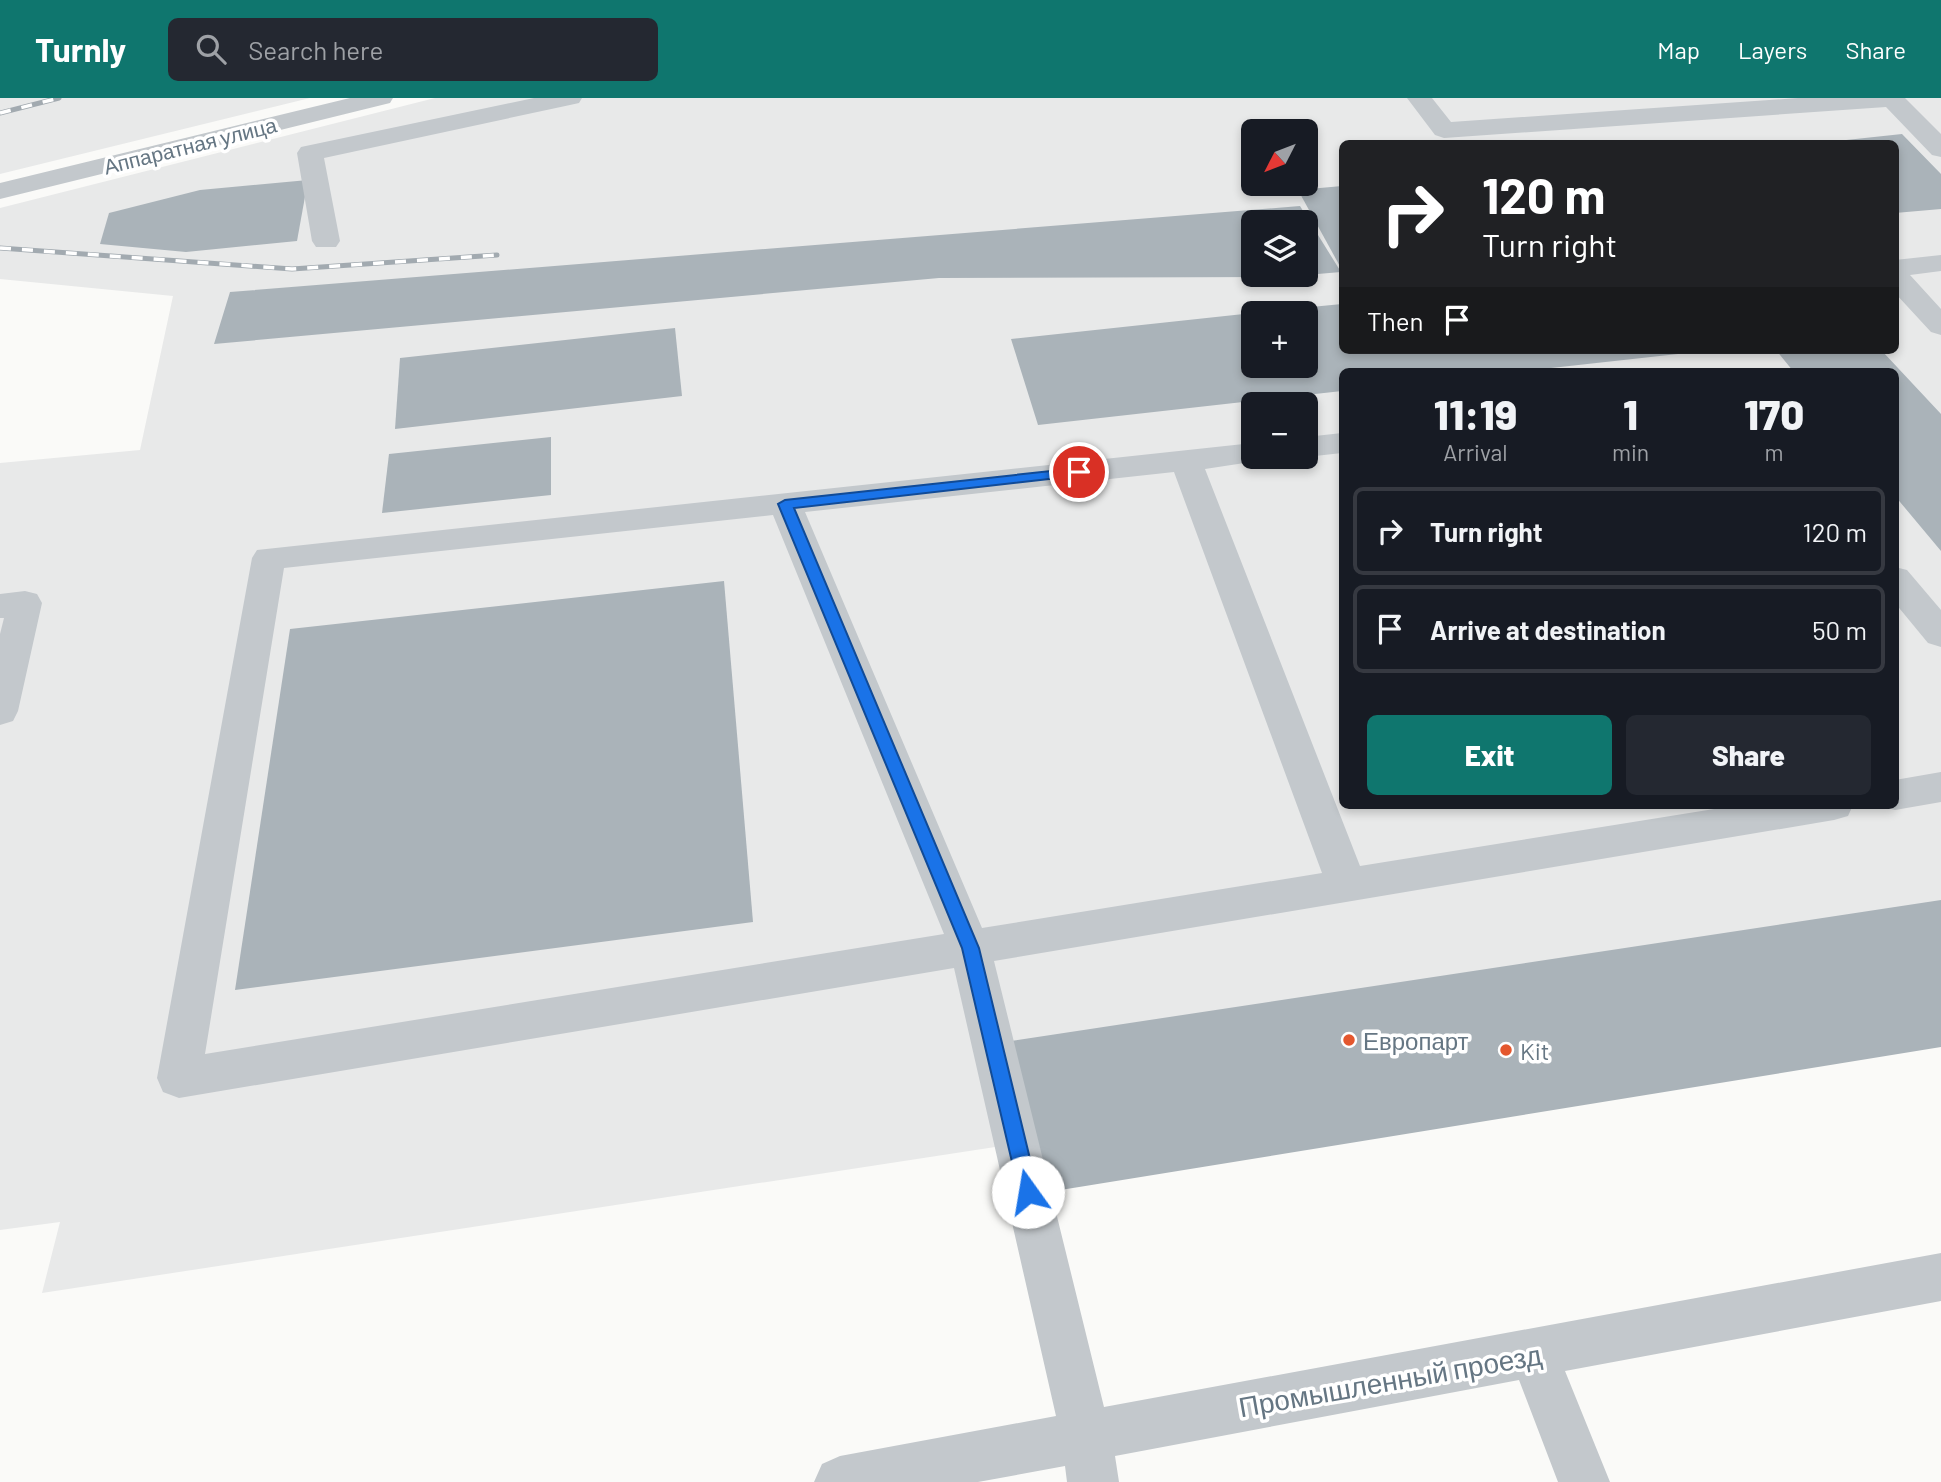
<!DOCTYPE html>
<html lang="en">
<head>
<meta charset="utf-8">
<style>
	:root { --surface:#171b24; --page:#242831; --text:#f1f3f6; --muted:#9ea1a6; --line:#363941; --accent:#0f766e }
	body { margin:0; font-family:Barlow,sans-serif; background:var(--page); color:var(--text); height:100vh; display:flex; flex-direction:column; font-size:26px; white-space:nowrap }
	* { box-sizing:border-box; margin:0 }
	p { font-size:23px; color:var(--muted) }
	.icon { flex:none; width:38px; height:38px; fill:none; stroke:currentColor; stroke-width:2; stroke-linecap:round; stroke-linejoin:round }
	.map { position:relative; flex:1; overflow:hidden }
	.drawer { position:absolute; left:1339px; top:270px; width:560px; height:441px; display:flex; flex-direction:column; background:var(--surface); border-radius:10px; box-shadow:0 4px 10px #0003 }
	.drawer>* { flex:none }
	.guide { position:absolute; left:1339px; top:42px; width:560px; height:214px; border-radius:10px; box-shadow:0 4px 10px #0003; background:#202124; color:#fff; overflow:hidden }
	.needle { width:46px; rotate:228deg }
	.buttons { position:absolute; left:1241px; top:21px; display:grid; gap:14px }
	.buttons a { display:grid; place-items:center; width:77px; height:77px; border-radius:10px; background:var(--surface); box-shadow:0 4px 10px #0003; font-size:35px }
	.pin { position:absolute; display:grid; place-items:center; width:60px; height:60px; color:#fff; margin:-30px; border:4px solid #fff; border-radius:50%; box-shadow:0 2px 7px #0007 }
	.me { position:absolute; width:77px; margin:-38px; rotate:347deg; stroke-linejoin:round; filter:drop-shadow(0 0 5px #0008) }
	.turn { display:flex; align-items:center; gap:24px; height:147px; padding:0 28px; font-size:32px }
	.turn .icon { width:91px; height:91px; stroke-width:2.5 }
	.turn b { display:block; font-size:49px; line-height:60px }
	.then { display:flex; align-items:center; height:66px; padding:0 28px; background:#0003; gap:14px; font-size:26px }
	.eta { display:flex; justify-content:space-evenly; align-items:center; height:119px; text-align:center }
	.eta b { font-size:42px; font-weight:800; line-height:49px }
	.button { display:flex; gap:14px; margin-top:auto; padding:14px 28px }
	.button a { flex:1; height:80px; border-radius:10px; background:var(--accent); color:#fff; font-size:28px; font-weight:800; line-height:80px; text-align:center }
	.button a+a { background:var(--page); color:var(--text) }
	ul { padding:0; list-style:none }
	li { display:flex; align-items:center; gap:21px; height:88px; margin:0 14px 10px; padding:0 14px; border:4px solid var(--line); border-radius:10px }
	li div { flex:1 }
	li b { display:block; font-size:26px }
	li em { font-style:normal }
	header { display:flex; align-items:center; gap:42px; box-sizing:border-box; height:98px; padding:0 35px; background:var(--accent); color:#fff }
	header strong { font-size:33px }
	nav { display:flex; gap:38px; margin-inline-start:auto; font-size:24px }
	.search { width:490px; height:63px; background:var(--page); display:flex; align-items:center; gap:18px; box-sizing:border-box; padding:0 24px; border-radius:10px; color:var(--muted); font-size:26px }
	.map>svg:first-child { display:block }
	.built { fill:#e8e9e9; fill-rule:evenodd }
	.building { fill:#aab3b9 }
	.lines { fill:none; stroke-linecap:round; stroke-linejoin:round }
	.minor { fill:#c3c8cc; fill-rule:evenodd }
	.rail-casing { stroke:#a2aab0; stroke-width:5 }
	.rail { stroke:#fff; stroke-width:3.5; stroke-dasharray:11; stroke-linecap:butt }
	.route { fill:#1a73e8; stroke:#114b97; stroke-width:2 }
	.poi-dot { fill:#e4572e; stroke:#fff; stroke-width:2.5 }
	.labels { text-anchor:middle; dominant-baseline:central; stroke-width:7; stroke-linejoin:round; paint-order:stroke }
	.far-street-label { font-size:21px; fill:#657683; stroke:#fff }
	.poi-label { font-size:24px; fill:#657683; stroke:#fff; text-anchor:start }
	.near-street-label { font-size:28px; fill:#657683; stroke:#fff }
</style>
</head>
<body>
<header>
<strong>Turnly</strong>
<div class="search"><svg class="icon" aria-label="search" viewBox="0 0 24 24"><circle cx="10" cy="10" r="6"/><path d="M15 15l6 6"/></svg>Search here</div>
<nav><a>Map</a><a>Layers</a><a>Share</a></nav>
</header>
<div class="map">
<svg width="1941" height="1384" viewBox="0 0 1941 1384">
	<rect width="100%" height="100%" fill="#fafaf8"/>
	<g class="built">
		<path d="M0 0H310L0 76Z"/>
		<path d="M435 0H1941V904L42 1195 60 1124 0 1132V365L140 352 173 198 0 181V110ZM1253 33H1306V86H1253ZM1342 46H1895V252H1342ZM1253 124H1306V177H1253ZM1253 215H1306V268H1253ZM1342 273H1895V707H1342ZM1253 306H1306V359H1253Z"/>
	</g>
	<g class="building">
		<path d="M1902 36 1941 76V111L1895 115V46H1809Z"/>
		<path d="M308 82 297 143 186 154 100 146 109 115 200 92Z"/>
		<path d="M1342 88V172L1298 92Z"/>
		<path d="M1300 108 1341 174 1306 177V124H1253V177L1286 179 939 180 214 246 230 194Z"/>
		<path d="M1342 206V252L1696 254 1523 273H1342V293L1038 327 1011 241 1253 215V268H1306V215L1269 213Z"/>
		<path d="M675 230 682 298 395 331 400 260Z"/>
		<path d="M1776 252 1883 254 1941 316V453L1895 398V273H1793Z"/>
		<path d="M551 339V397L382 415 389 356Z"/>
		<path d="M724 483 753 824 235 892 290 531Z"/>
		<path d="M1941 802V949L1042 1095 1011 943Z"/>
	</g>
	<g class="lines">
		<g class="minor">
			<path d="M350 0H393L390 5 0 101V85Z"/>
			<path d="M534 0H582L579 5 570 7 324 60 340 143 336 149H316L312 143 297 55 301 49Z"/>
			<path d="M1407 0H1432L1451 24 1798 0H1905L1941 36V59L1932 57 1886 9 1444 40 1435 37Z"/>
			<path d="M1941 157V173L1910 177 1941 211V237L1931 234 1895 195V162Z"/>
			<path d="M1342 335V355L1306 359H1304L1306 339Z"/>
			<path d="M1253 345V359H1267L1264 362 1205 371 1360 768 1739 707H1853L1848 718 1834 722 994 863 1104 1309 1941 1155V1203L1565 1273 1610 1384H1558L1519 1282 1115 1358 1119 1384H1067L1065 1368 978 1384H814L822 1366 840 1358 1056 1318 954 870 179 1000 163 994 157 980 252 460 257 452ZM1174 374 1322 775 982 830 805 414ZM773 417 944 836 205 956 284 470Z"/>
			<path d="M1895 469 1907 472 1941 512V549L1928 545 1895 505Z"/>
			<path d="M25 493 37 496 42 505 18 613 13 623 0 627V536L4 520H0V496Z"/>
			<path d="M1941 674V704L1895 712 1881 708 1895 707V682Z"/>
		</g>
		<g class="rail-casing">
			<g id="rail">
				<path d="M0 15 59 0"/>
				<path d="M0 150 292 171 497 157"/>
			</g>
		</g>
		<use href="#rail" class="rail"/>
	</g>
	<path class="route" d="M1079 370 1086 374 1084 377 794 410 979 850 1038 1094 1035 1100 1028 1103 1022 1100 1019 1094 962 850 778 406 785 402Z"/>
	<g class="poi-dot">
		<circle cx="1349" cy="942" r="7"/>
		<circle cx="1506" cy="952" r="7"/>
	</g>
	<g class="labels">
		<g class="far-street-label">
			<text transform="translate(190 47) rotate(-14)">Аппаратная улица</text>
		</g>
		<g class="poi-label">
			<text x="1363" y="942">Европарт</text>
			<text x="1520" y="952">Kit</text>
		</g>
		<g class="near-street-label">
			<text transform="translate(1390 1282) rotate(-10)">Промышленный проезд</text>
		</g>
	</g>
</svg>
<div class="buttons">
<a><svg class="needle" viewBox="-14 -14 28 28"><path d="M0-13l5 13h-10z" fill="#e53935"/><path d="M0 13l5-13h-10z" fill="#9ea1a6"/></svg></a>
<a><svg class="icon" aria-label="layers" viewBox="0 0 24 24"><path d="M12 4l9 5-9 5-9-5zM3 14l9 5 9-5"/></svg></a>
<a>+</a>
<a>−</a>
</div>
<div class="pin" style="left:1079px;top:374px;background:#d93025"><svg class="icon" aria-label="arrive" viewBox="0 0 24 24"><path d="M6 21V4h12l-3 4 3 4H6"/></svg></div>
<svg class="me" style="left:1028px;top:1094px" viewBox="-20 -20 40 40"><circle r="19" fill="#fff"/><path d="M0-13L10 11 0 6-10 11z" fill="#1a73e8"/></svg>
<div class="guide">
<div class="turn"><svg class="icon" aria-label="right" viewBox="0 0 24 24"><path d="M7 20v-9h11M14 6l5 5-5 5"/></svg><div><b>120 m</b>Turn right</div></div>
<div class="then">Then<svg class="icon" aria-label="arrive" viewBox="0 0 24 24"><path d="M6 21V4h12l-3 4 3 4H6"/></svg></div>
</div>
<section class="drawer">
<div class="eta">
<div><b>11:19</b><p>Arrival</p></div>
<div><b>1</b><p>min</p></div>
<div><b>170</b><p>m</p></div>
</div>
<ul>
<li><svg class="icon" aria-label="right" viewBox="0 0 24 24"><path d="M7 20v-9h11M14 6l5 5-5 5"/></svg><div><b>Turn right</b></div><em>120 m</em></li>
<li><svg class="icon" aria-label="arrive" viewBox="0 0 24 24"><path d="M6 21V4h12l-3 4 3 4H6"/></svg><div><b>Arrive at destination</b></div><em>50 m</em></li>
</ul>
<div class="button"><a>Exit</a><a>Share</a></div>
</section>
</div>
</body>
</html>
